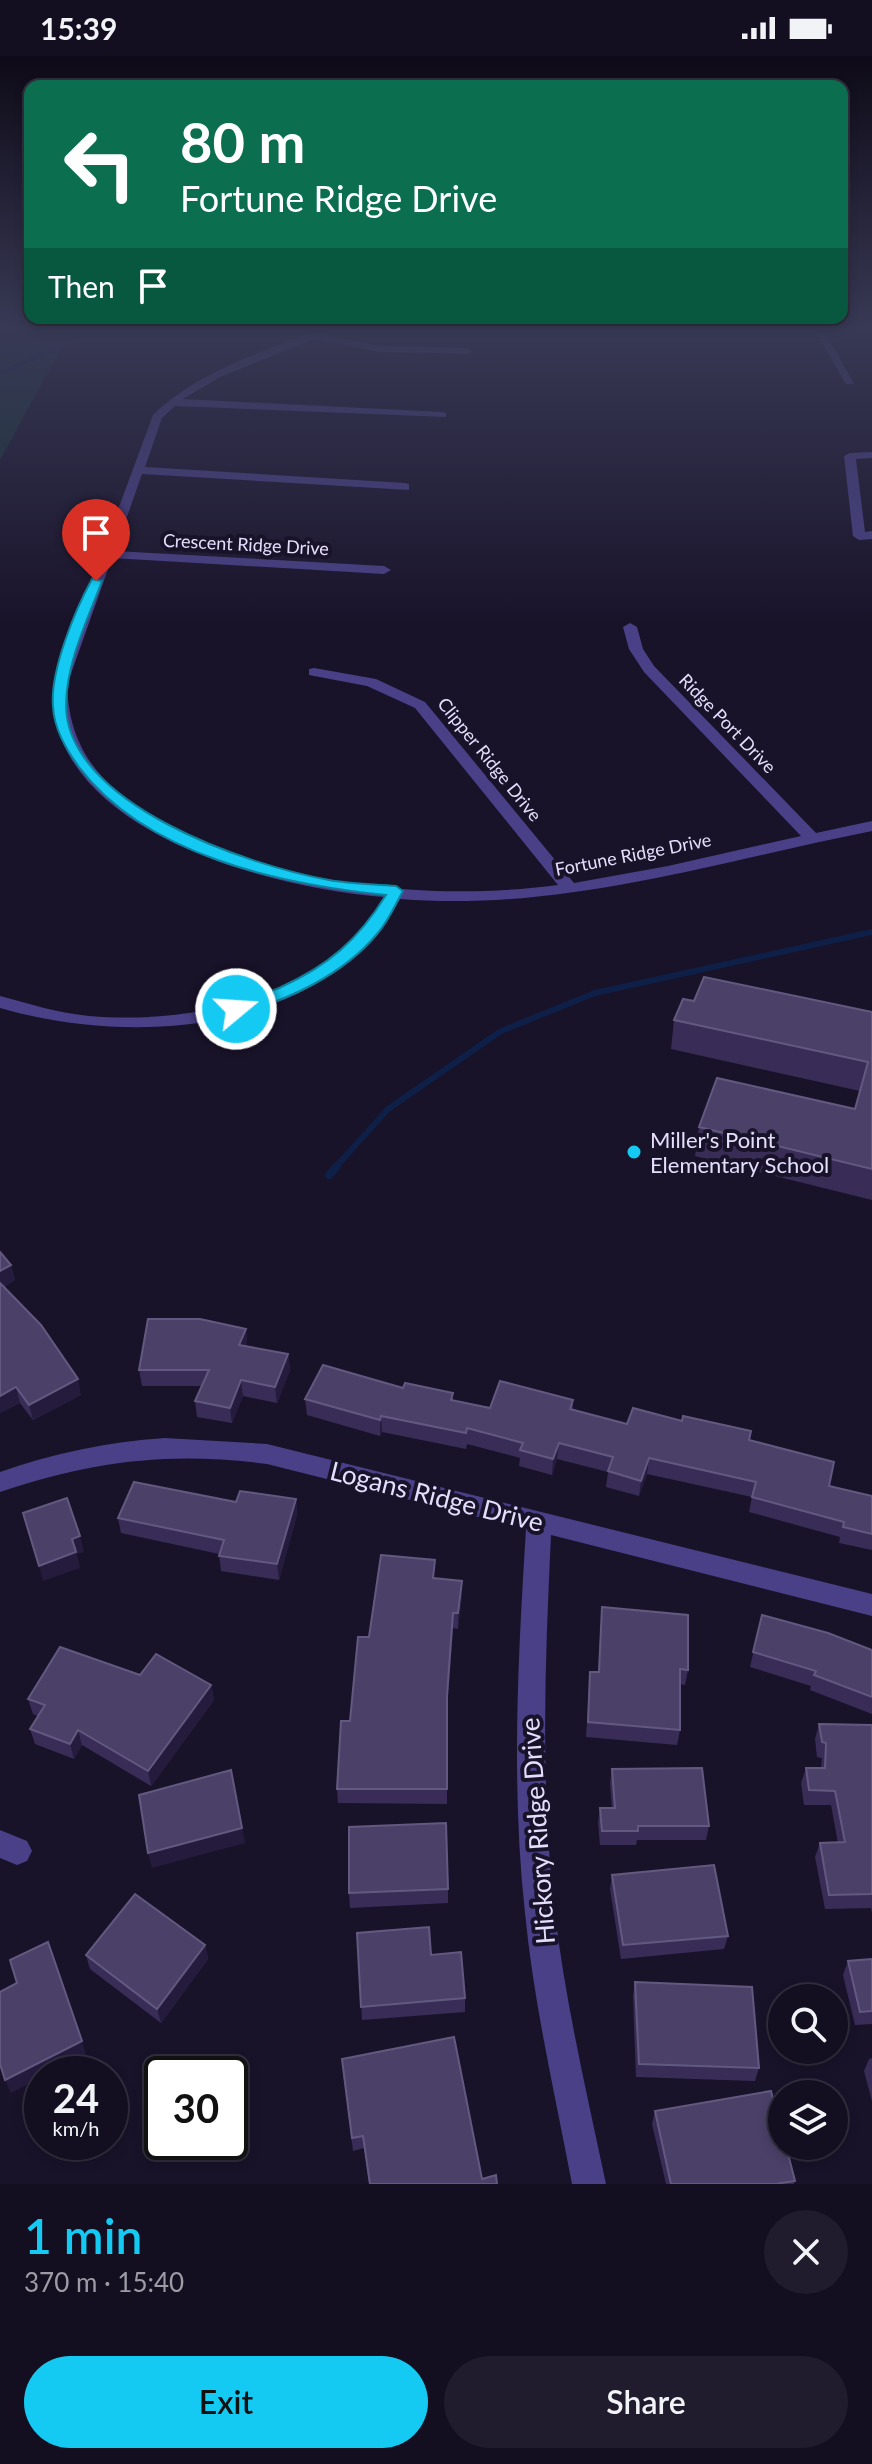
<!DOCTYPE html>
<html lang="en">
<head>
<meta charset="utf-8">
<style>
	:root { --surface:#130e20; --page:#201c2d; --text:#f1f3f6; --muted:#9d9ca5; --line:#322e3e; --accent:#15caf2 }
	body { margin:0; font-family:Lato,sans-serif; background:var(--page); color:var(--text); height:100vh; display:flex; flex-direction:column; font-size:30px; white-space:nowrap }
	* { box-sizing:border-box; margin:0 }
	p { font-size:26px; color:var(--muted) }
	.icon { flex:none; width:44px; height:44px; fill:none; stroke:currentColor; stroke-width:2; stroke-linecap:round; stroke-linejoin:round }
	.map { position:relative; height:2128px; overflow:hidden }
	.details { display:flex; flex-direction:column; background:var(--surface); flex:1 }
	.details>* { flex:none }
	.guide { position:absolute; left:24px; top:24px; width:824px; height:244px; border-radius:16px; box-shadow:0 4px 12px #0003,0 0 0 2px var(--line); background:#0b6e4f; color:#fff; overflow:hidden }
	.fabs { position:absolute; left:768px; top:1928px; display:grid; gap:16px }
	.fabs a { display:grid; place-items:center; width:80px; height:80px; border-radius:50%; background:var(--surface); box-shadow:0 4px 12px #0003,0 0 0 2px var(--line); font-size:40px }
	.speed { position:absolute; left:24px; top:2000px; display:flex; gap:16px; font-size:40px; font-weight:700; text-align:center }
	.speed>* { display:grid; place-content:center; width:104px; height:104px; border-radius:50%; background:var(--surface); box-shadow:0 4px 12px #0003,0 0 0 2px var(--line); line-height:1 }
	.speed small { font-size:20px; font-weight:400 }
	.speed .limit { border:4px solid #111; border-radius:12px; background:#fff; color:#111 }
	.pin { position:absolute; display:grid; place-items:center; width:68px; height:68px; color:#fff; margin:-82px -34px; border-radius:50% 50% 50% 0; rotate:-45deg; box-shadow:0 0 8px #0007 }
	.pin .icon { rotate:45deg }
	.me { position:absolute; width:88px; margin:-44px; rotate:72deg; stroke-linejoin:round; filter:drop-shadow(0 0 6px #0008) }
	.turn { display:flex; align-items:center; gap:28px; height:168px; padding:0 24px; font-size:36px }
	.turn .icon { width:104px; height:104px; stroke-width:2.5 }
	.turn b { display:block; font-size:56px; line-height:68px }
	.then { display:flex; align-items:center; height:76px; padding:0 24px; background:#0003; gap:16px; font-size:30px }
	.round { display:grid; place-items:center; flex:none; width:84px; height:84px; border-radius:42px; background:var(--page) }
	.summary { display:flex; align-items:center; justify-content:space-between; height:136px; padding:0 24px }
	h1 { font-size:48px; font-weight:600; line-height:60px; color:var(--accent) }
	.action { display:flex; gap:16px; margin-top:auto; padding:16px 24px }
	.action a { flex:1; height:92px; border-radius:48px; background:var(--accent); color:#111; font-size:32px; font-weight:600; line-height:92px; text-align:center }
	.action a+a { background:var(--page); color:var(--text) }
	.status { display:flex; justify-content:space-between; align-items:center; height:56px; padding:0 40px; background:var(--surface); direction:ltr }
	.status svg { height:22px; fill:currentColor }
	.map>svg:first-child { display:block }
	.green { fill:#163334 }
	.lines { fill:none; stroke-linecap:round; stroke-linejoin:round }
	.stream-far2 { stroke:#0e1f48; stroke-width:4 }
	.stream-far1 { stroke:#0e1f48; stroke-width:6 }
	.stream { stroke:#0e1f48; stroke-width:8 }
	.street { fill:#494087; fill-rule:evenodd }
	.wall { fill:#392d57 }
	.shaded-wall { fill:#241b3d }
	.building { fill:#4b4068; stroke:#635980; stroke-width:2 }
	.route { fill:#15caf2; stroke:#0e839d; stroke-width:2 }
	.poi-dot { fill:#15caf2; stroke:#19132a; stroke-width:3 }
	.labels { text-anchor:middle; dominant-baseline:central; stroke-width:8; stroke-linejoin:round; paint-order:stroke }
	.far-street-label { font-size:18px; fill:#e4defd; stroke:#19132a }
	.poi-label { font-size:22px; fill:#e4defd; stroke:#19132a; text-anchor:start }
	.near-street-label { font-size:26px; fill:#e4defd; stroke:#19132a }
</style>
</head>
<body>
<div class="status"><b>15:39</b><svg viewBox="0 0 49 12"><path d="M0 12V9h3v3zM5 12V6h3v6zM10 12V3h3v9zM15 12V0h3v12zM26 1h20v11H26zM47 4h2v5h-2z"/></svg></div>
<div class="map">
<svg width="872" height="2128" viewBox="0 0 872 2128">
	<rect width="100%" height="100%" fill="#19132a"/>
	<path class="green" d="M0 270H73L0 404Z"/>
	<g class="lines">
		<path class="stream-far2" d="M0 317 109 270"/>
		<path class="stream-far1" d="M335 1112 388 1053 501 975 595 937 872 876"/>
		<path class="stream" d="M329 1119 337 1110"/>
		<g class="street">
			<path d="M329 270H344L325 279 380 290 467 292 472 295 467 298 380 296 314 283 220 321 183 343 442 356 446 357V361L175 350 162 362 145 411 405 427 409 428V434L142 418 115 495 384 510 391 514 384 518 112 502 67 629C68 650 71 669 80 688 97 725 133 750 168 768 284 830 429 846 558 829L415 652 367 630 309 619V613L314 612 376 623 425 646 574 827 668 810 801 780 644 616 629 593 623 571 630 567 637 571 643 593 654 610 816 777 872 765V775C715 806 562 856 400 843 324 978 135 991 0 952V940C30 948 58 957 89 960 196 969 327 941 384 841 284 833 110 790 64 689 56 669 54 650 53 629L153 359C200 314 267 294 329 270Z"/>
			<path d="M651 270H661L663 274 654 276Z"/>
			<path d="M812 270H822L854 328H846Z"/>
			<path d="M872 396V402L856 403 865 476 872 475V483L859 484 853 480 844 400 850 397Z"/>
			<path d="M165 1382 267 1388 872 1538V1560L551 1479C545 1605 540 1733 555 1858 566 1949 587 2038 606 2128H572C555 2038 534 1949 525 1857 511 1730 518 1601 526 1473L267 1408C170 1395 92 1405 0 1436V1416C54 1397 107 1386 165 1382Z"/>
			<path d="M0 1774 27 1785 32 1795 27 1805 17 1809 0 1802Z"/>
		</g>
	</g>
	<g class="wall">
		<path d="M694 945 872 956V1144L695 1100 699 1071 855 1053 860 1035 671 993 674 964Z"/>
		<path d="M0 1196 11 1209 15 1224 4 1231 81 1339 33 1364 20 1347 0 1357Z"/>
		<path d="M246 1273 247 1290 288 1298 290 1314 277 1347 243 1340 232 1367 197 1361 195 1345 202 1330H142L139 1314Z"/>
		<path d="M403 1332 453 1337V1345L490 1352 573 1344V1353L627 1368 749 1384 829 1430 872 1440V1494L839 1487 840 1481 749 1456 752 1441 647 1418 639 1440 606 1431 608 1416 557 1403 552 1419 519 1410 520 1402 467 1388 466 1393 382 1376 380 1380 307 1359 305 1343Z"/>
		<path d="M296 1443 297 1459 279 1524 221 1515 219 1498 121 1477 118 1462 236 1446Z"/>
		<path d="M462 1540 458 1573 453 1572 447 1654V1748L338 1747 337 1733 369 1581Z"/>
		<path d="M602 1551 688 1614 685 1629 680 1628V1674L677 1689 586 1681 590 1616H598Z"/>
		<path d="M762 1559 872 1594V1658L810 1634 811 1630 750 1611Z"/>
		<path d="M140 1619 211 1629 214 1644 151 1730 82 1689 74 1703 35 1688 30 1673 38 1660 33 1658 28 1643Z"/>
		<path d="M819 1668 872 1669V1857L871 1852 825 1853 815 1801 820 1787H838L831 1749H804L801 1727 806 1712H821L822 1702 817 1701 815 1683Z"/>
		<path d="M612 1713 709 1770 706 1784H637L636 1789H600L598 1766 600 1752H612L610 1727Z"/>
		<path d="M612 1819 728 1880 724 1893 621 1903 610 1833Z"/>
		<path d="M448 1833V1847L350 1852 349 1837Z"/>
		<path d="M357 1877 431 1899 465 1942V1956L362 1964Z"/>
		<path d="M205 1889 208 1903 161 1967 90 1913 86 1899Z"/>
		<path d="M872 1903V1968L855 1969 843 1919 848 1905Z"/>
		<path d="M635 1926 759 2012 755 2025 636 2021 633 1940Z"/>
		<path d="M872 2002V2045L864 2015 869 2003Z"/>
		<path d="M343 2016 482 2123 497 2128H369L364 2092 353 2095Z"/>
		<path d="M655 2055 795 2125 794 2128H666L652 2068Z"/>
	</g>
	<g class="shaded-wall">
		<path d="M11 1209 15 1224 0 1233V1215Z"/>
		<path d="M246 1273 247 1289 241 1304 239 1289Z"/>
		<path d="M288 1298 290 1314 277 1347 275 1331Z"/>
		<path d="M78 1323 81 1339 33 1364 29 1349Z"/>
		<path d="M241 1324 243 1340 232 1367 230 1352Z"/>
		<path d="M16 1331 20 1347 0 1357V1340Z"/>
		<path d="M381 1360 382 1376 380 1380V1364Z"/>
		<path d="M559 1387 557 1403 552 1419 553 1403Z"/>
		<path d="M649 1402 647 1418 639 1440 641 1425Z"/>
		<path d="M296 1443 297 1459 279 1524 277 1508Z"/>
		<path d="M80 1480 84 1496 77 1498 80 1512 43 1525 39 1510 72 1483Z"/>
		<path d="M462 1525V1540L458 1573V1557Z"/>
		<path d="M453 1557V1572L447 1655V1640Z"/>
		<path d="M211 1629 214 1644 151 1730 148 1715Z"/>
		<path d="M78 1674 82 1689 74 1703 70 1688Z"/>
		<path d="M242 1772 245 1787 152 1812 148 1797Z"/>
		<path d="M48 1886 86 1998 48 2018H42V2021L11 2037 5 2024Z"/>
		<path d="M205 1889 208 1903 161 1967 157 1953Z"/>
	</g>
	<g class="building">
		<path d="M704 921 872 956V1113L699 1071 717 1022 855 1053 868 1006 674 964 683 943 694 945Z"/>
		<path d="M0 1196 11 1209 0 1215Z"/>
		<path d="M0 1227 41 1269 78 1323 29 1349 16 1331 0 1340Z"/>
		<path d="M148 1263H200L246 1273 239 1289 288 1298 275 1331 241 1324 230 1352 195 1345 209 1314H139Z"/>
		<path d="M323 1309 403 1332 405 1327 453 1337 451 1344 490 1352 500 1325 573 1344 570 1353 627 1368 633 1352 682 1365 683 1360 751 1375 749 1384 834 1406 829 1430 872 1440V1478L843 1471 844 1466 752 1441 756 1426 649 1402 641 1425 608 1415 613 1401 559 1387 553 1403 520 1394 523 1387 467 1372 466 1377 381 1360 380 1364 305 1343Z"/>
		<path d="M134 1426 236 1446 240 1435 296 1443 277 1508 219 1500 224 1484 118 1462Z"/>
		<path d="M67 1442 80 1480 72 1483 76 1496 39 1510 23 1457Z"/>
		<path d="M381 1499 435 1504 433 1522 462 1525 458 1557H453L447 1640V1733H337L341 1665H350L358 1581H369Z"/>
		<path d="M602 1551 688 1559V1614L680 1613V1674L588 1666 590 1616H599Z"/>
		<path d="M762 1559 828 1577 872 1594V1641L814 1619 816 1615 753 1596Z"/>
		<path d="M60 1591 140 1619 156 1598 211 1629 148 1715 78 1674 70 1688 30 1673 45 1649 28 1643Z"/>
		<path d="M819 1668 872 1669V1838L829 1839 820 1787 845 1786 835 1735 809 1734 806 1712H825L826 1687 822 1686Z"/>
		<path d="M702 1712 709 1770H638V1775H602L600 1752H615L612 1713Z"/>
		<path d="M231 1714 242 1772 148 1797 139 1739Z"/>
		<path d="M446 1767 448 1833 349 1837V1771Z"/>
		<path d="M714 1809 728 1880 623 1889 612 1819Z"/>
		<path d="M135 1838 205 1889 157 1953 86 1899Z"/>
		<path d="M429 1871 431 1899 461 1896 465 1942 361 1951 357 1877Z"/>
		<path d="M48 1886 82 1985 5 2024 0 2008V1936L17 1927 10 1904Z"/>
		<path d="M872 1903V1955L860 1956 848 1905Z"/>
		<path d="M635 1926 752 1931 759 2012 639 2008Z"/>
		<path d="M454 1981 482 2123 496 2119 497 2128H370L363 2080 352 2082 342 2003Z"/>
		<path d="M771 2035 782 2077V2090H786L795 2125 775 2128H671L655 2055Z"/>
	</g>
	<linearGradient id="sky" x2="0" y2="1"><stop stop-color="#0e0a17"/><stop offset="0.48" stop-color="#383955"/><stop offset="1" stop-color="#383955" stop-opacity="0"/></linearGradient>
	<rect width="872" height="568" fill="url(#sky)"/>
	<path class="route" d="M92 523 102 525C87 565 67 605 66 648 65 748 250 810 329 824 351 828 374 828 396 830L403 835C395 849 388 866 377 878 343 919 287 945 236 958L228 953C239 940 264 939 279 932 328 910 358 884 386 839 280 828 147 800 79 711 66 693 54 673 53 650 50 615 75 554 92 523Z"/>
	<circle class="poi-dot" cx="634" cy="1096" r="8"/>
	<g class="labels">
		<g class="far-street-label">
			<text transform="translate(246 488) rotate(3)">Crescent Ridge Drive</text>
			<text transform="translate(728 667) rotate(46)">Ridge Port Drive</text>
			<text transform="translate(490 703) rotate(51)">Clipper Ridge Drive</text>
			<text transform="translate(633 798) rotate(-11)">Fortune Ridge Drive</text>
		</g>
		<g class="poi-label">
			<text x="650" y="1083">Miller's Point<tspan x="650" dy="25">Elementary School</tspan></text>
		</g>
		<g class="near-street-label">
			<text transform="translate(437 1440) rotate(14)">Logans Ridge Drive</text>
			<text transform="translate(537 1775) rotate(-94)">Hickory Ridge Drive</text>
		</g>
	</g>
</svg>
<div class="fabs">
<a><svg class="icon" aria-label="search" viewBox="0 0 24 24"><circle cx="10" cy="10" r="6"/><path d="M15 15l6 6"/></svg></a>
<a><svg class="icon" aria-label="layers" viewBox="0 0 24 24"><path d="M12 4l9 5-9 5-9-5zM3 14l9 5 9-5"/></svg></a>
</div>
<div class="speed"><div>24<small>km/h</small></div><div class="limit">30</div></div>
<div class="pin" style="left:96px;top:525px;background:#d93025"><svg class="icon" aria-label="arrive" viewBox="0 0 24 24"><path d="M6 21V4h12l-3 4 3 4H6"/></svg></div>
<svg class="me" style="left:236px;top:953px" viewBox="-20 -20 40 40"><circle r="17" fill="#15caf2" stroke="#fff" stroke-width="3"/><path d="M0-11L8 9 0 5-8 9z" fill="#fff"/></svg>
<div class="guide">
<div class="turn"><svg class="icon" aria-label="left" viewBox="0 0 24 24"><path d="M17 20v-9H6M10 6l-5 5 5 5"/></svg><div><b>80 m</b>Fortune Ridge Drive</div></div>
<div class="then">Then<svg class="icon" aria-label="arrive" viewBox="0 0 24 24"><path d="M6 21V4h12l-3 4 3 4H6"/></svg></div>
</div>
</div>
<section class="details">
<div class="summary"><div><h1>1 min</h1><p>370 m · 15:40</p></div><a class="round"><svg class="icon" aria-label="close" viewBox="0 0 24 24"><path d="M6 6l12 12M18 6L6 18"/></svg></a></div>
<div class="action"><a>Exit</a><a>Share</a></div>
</section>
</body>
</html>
